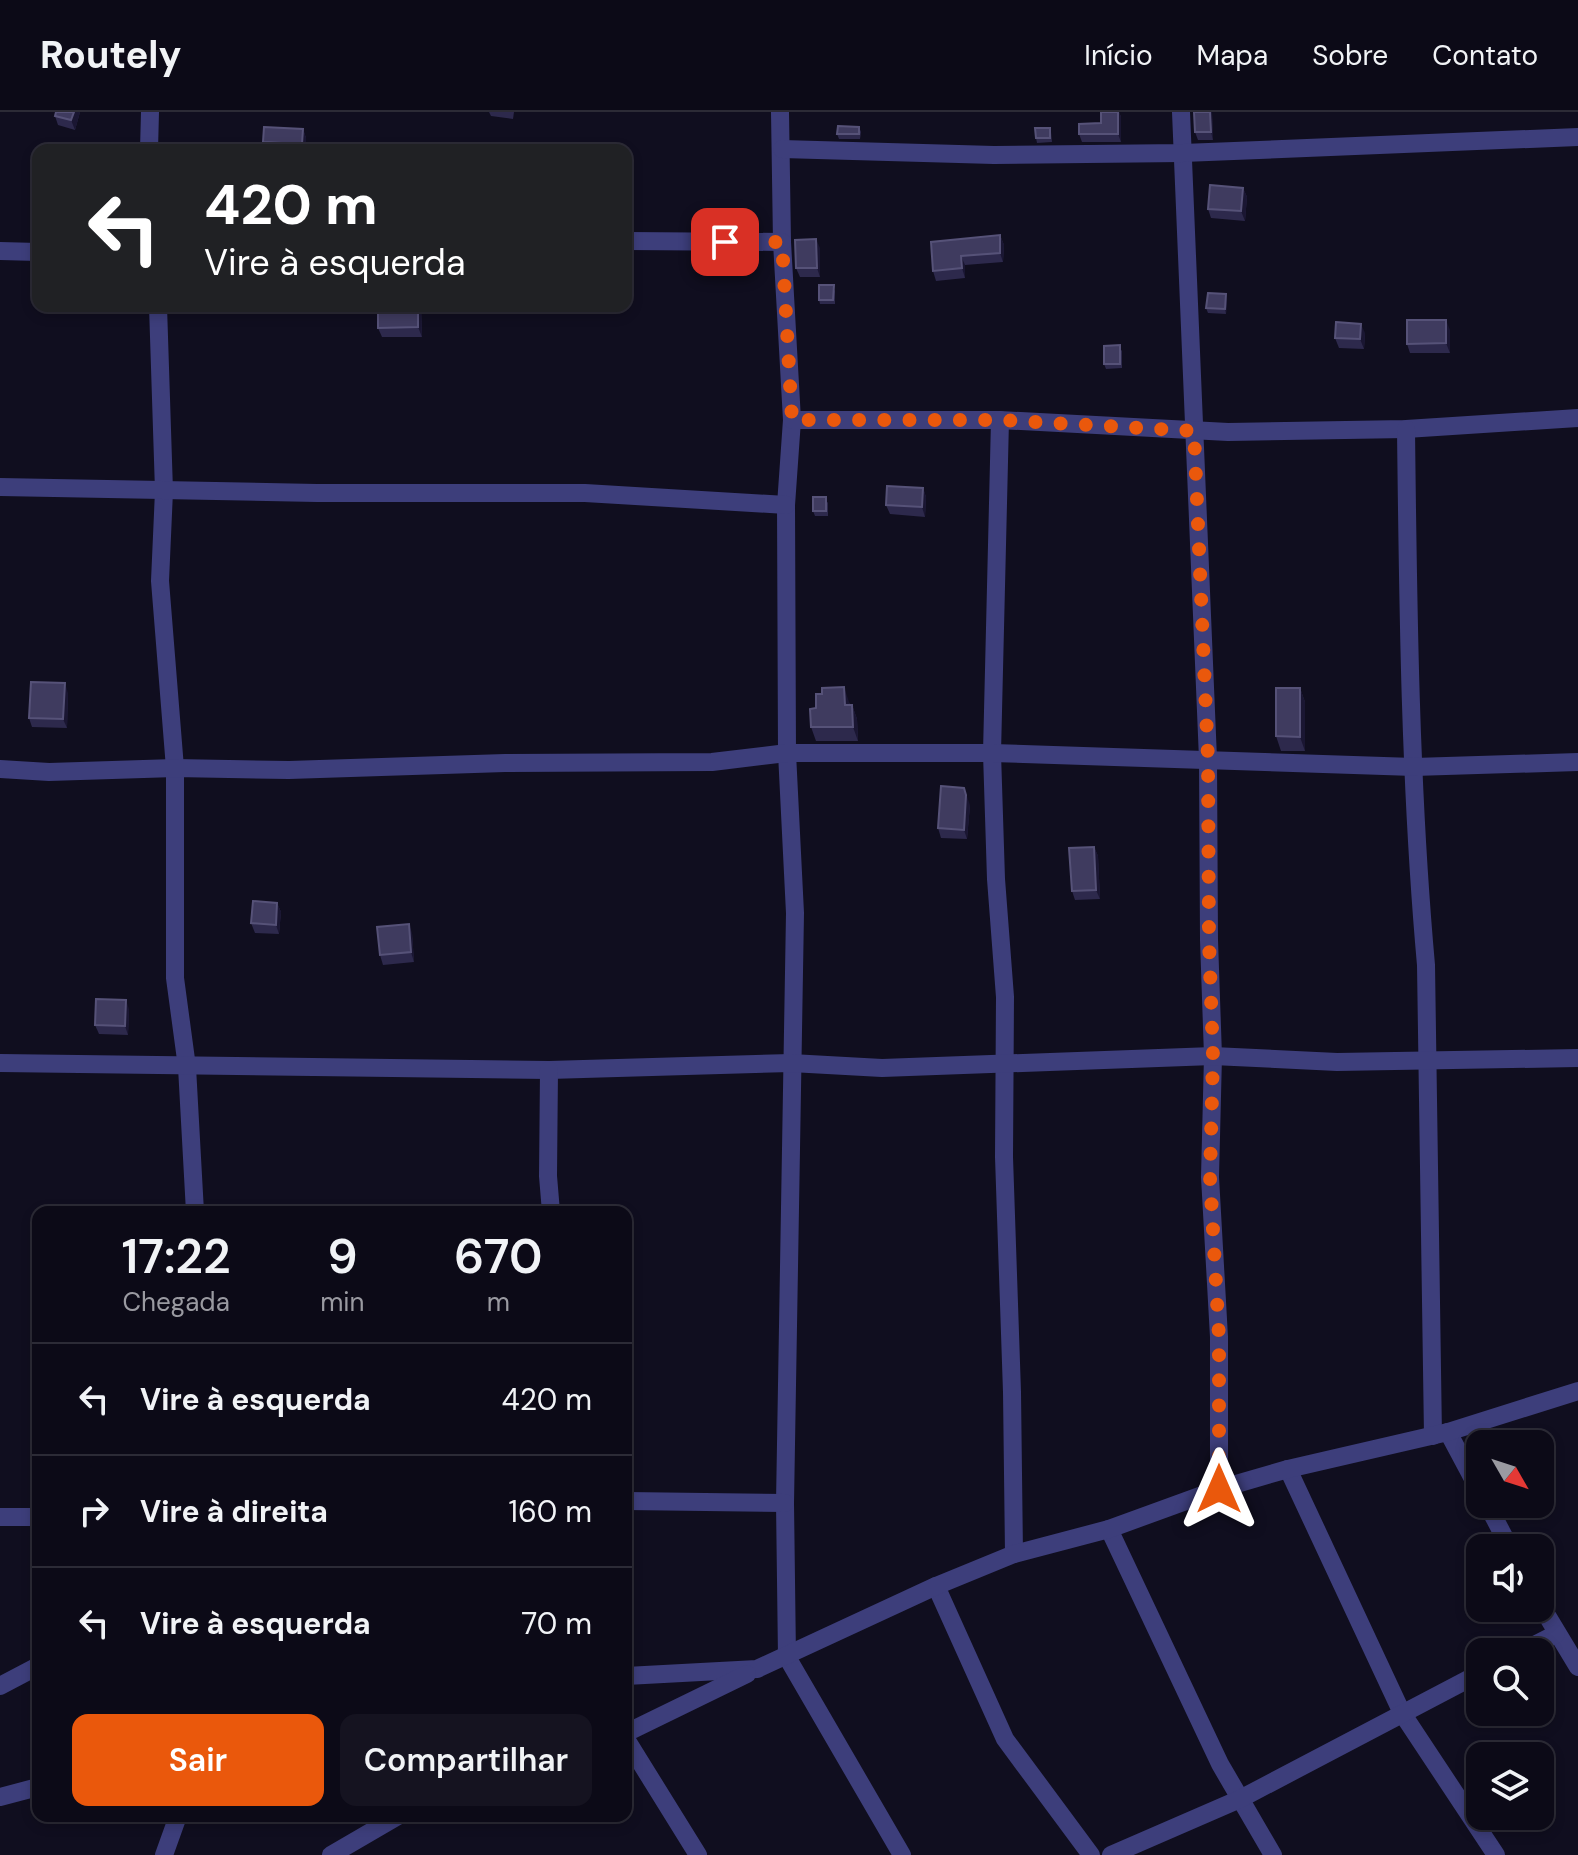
<!DOCTYPE html>
<html lang="pt">
<head>
<meta charset="utf-8">
<style>
	:root { --surface:#0c0a17; --page:#151320; --text:#f1f3f6; --muted:#9a9aa1; --line:#2c2b36; --accent:#ea580c }
	body { margin:0; font-family:"DM Sans",sans-serif; background:var(--page); color:var(--text); height:100vh; display:flex; flex-direction:column; font-size:30px; white-space:nowrap }
	* { box-sizing:border-box; margin:0 }
	p { font-size:26px; color:var(--muted) }
	.icon { flex:none; width:44px; height:44px; fill:none; stroke:currentColor; stroke-width:2; stroke-linecap:round; stroke-linejoin:round }
	.map { position:relative; flex:1; overflow:hidden }
	.side { position:absolute; left:32px; top:1094px; width:600px; height:616px; display:flex; flex-direction:column; background:var(--surface); border-radius:16px; box-shadow:0 4px 12px #0003,0 0 0 2px var(--line) }
	.side>* { flex:none }
	.banner { position:absolute; left:32px; top:32px; width:600px; height:168px; border-radius:16px; box-shadow:0 4px 12px #0003,0 0 0 2px var(--line); background:#202124; color:#fff; overflow:hidden }
	.needle { width:52px; rotate:129deg }
	.buttons { position:absolute; left:1466px; top:1318px; display:grid; gap:16px }
	.buttons a { display:grid; place-items:center; width:88px; height:88px; border-radius:16px; background:var(--surface); box-shadow:0 4px 12px #0003,0 0 0 2px var(--line); font-size:40px }
	.pin { position:absolute; display:grid; place-items:center; width:68px; height:68px; color:#fff; margin:-34px; border-radius:16px; box-shadow:0 4px 12px #0006 }
	.me { position:absolute; width:88px; margin:-44px; rotate:0deg; stroke-linejoin:round; filter:drop-shadow(0 0 6px #0008) }
	.turn { display:flex; align-items:center; gap:28px; height:168px; padding:0 40px; font-size:36px }
	.turn .icon { width:104px; height:104px; stroke-width:2.5 }
	.turn b { display:block; font-size:56px; line-height:68px }
	.eta { display:flex; justify-content:space-evenly; align-items:center; height:136px; text-align:center }
	.eta b { font-size:48px; font-weight:600; line-height:56px }
	.cta { display:flex; gap:16px; margin-top:auto; padding:16px 40px }
	.cta a { flex:1; height:92px; border-radius:16px; background:var(--accent); color:#fff; font-size:32px; font-weight:600; line-height:92px; text-align:center }
	.cta a+a { background:var(--page); color:var(--text) }
	ul { padding:0; list-style:none }
	li { display:flex; align-items:center; gap:24px; height:112px; padding:0 40px; border-top:2px solid var(--line) }
	li div { flex:1 }
	li b { display:block; font-size:30px }
	li em { font-style:normal }
	header { display:flex; align-items:center; gap:48px; box-sizing:border-box; height:112px; padding:0 40px; background:var(--surface); border-bottom:2px solid var(--line) }
	header strong { font-size:38px }
	nav { display:flex; gap:44px; margin-inline-start:auto; font-size:28px }
	.map>svg:first-child { display:block }
	.lines { fill:none; stroke-linecap:round; stroke-linejoin:round }
	.minor { stroke:#3d3e7b; stroke-width:18 }
	.wall { fill:#2d294c }
	.shaded-wall { fill:#1a1632 }
	.building { fill:#3f3b5f; stroke:#565278; stroke-width:2 }
	.route { stroke:#ea580c; stroke-width:14; stroke-dasharray:0 25.2 }
</style>
</head>
<body>
<header>
<strong>Routely</strong>
<nav><a>Início</a><a>Mapa</a><a>Sobre</a><a>Contato</a></nav>
</header>
<div class="map">
<svg width="1578" height="1743" viewBox="0 0 1578 1743">
	<rect width="100%" height="100%" fill="#100e1f"/>
	<g class="lines">
		<g class="minor">
			<path d="M780 0 782 130 792 308 786 393 787 641 795 801 785 1391 787 1545 902 1743"/>
			<path d="M1181 0 1208 647 1209 828 1213 944 1210 1065 1219 1225V1377"/>
			<path d="M782 37 994 43 1183 41 1578 25"/>
			<path d="M149 38 150 0"/>
			<path d="M626 129 782 130"/>
			<path d="M0 139 38 140"/>
			<path d="M158 194 164 379 160 469 175 656V866L187 955 195 1100"/>
			<path d="M792 308H1000L1228 320 1406 317 1578 306"/>
			<path d="M1000 308 992 641 996 767 1005 885 1004 1045 1012 1280 1014 1442"/>
			<path d="M1406 317C1408 495 1410 675 1426 853L1433 1324"/>
			<path d="M0 375 317 381H585L786 393"/>
			<path d="M0 657 49 660 175 656 289 658 505 651 712 650 787 641H992L1414 655 1578 650"/>
			<path d="M0 951 549 958 791 951 882 956 1213 944 1337 950 1578 946"/>
			<path d="M549 958 548 1064 551 1100"/>
			<path d="M1448 1320 1480 1380"/>
			<path d="M1288 1357 1402 1601 1496 1743"/>
			<path d="M626 1389 785 1391"/>
			<path d="M1487 1392 1510 1436"/>
			<path d="M0 1405H38"/>
			<path d="M1109 1417 1220 1652 1273 1743"/>
			<path d="M936 1474 1005 1627 1091 1743"/>
			<path d="M1540 1492 1578 1555"/>
			<path d="M1521 1540 1556 1522"/>
			<path d="M626 1564 757 1557 936 1474 1014 1442 1109 1417 1219 1377 1288 1357 1448 1320 1578 1279"/>
			<path d="M0 1574 38 1554"/>
			<path d="M626 1621 747 1562"/>
			<path d="M626 1627 698 1743"/>
			<path d="M0 1685 38 1675"/>
			<path d="M164 1743 178 1704"/>
			<path d="M331 1743 398 1704"/>
			<path d="M1111 1743 1240 1687 1480 1561"/>
		</g>
	</g>
	<g class="wall">
		<path d="M56 0H80L75 18 58 13 55 4Z"/>
		<path d="M489 0H514L513 7 491 4Z"/>
		<path d="M1101 0H1119L1121 5V30H1082L1079 22 1101 11Z"/>
		<path d="M1194 0H1212L1213 28H1198L1195 20Z"/>
		<path d="M859 15 861 20 860 27H839L837 22Z"/>
		<path d="M1050 16 1051 20 1052 30 1037 31 1036 26Z"/>
		<path d="M303 17 306 26V38H265L263 30Z"/>
		<path d="M1243 76 1247 85 1245 109 1211 106 1208 97Z"/>
		<path d="M1000 123 1004 133 1003 150 965 153V166L936 169 933 159Z"/>
		<path d="M820 136V165H800L796 156Z"/>
		<path d="M835 178V192H820L819 188Z"/>
		<path d="M1227 187 1226 202 1208 201 1206 196Z"/>
		<path d="M378 194H421L422 225H382L378 216Z"/>
		<path d="M1450 218V241H1410L1407 232Z"/>
		<path d="M1365 221 1364 237 1339 236 1335 226Z"/>
		<path d="M1122 238V256L1106 257 1104 252Z"/>
		<path d="M923 376 926 385 925 405 890 402 886 393Z"/>
		<path d="M828 390V404H815L813 399Z"/>
		<path d="M1300 576 1305 590V639H1281L1276 624Z"/>
		<path d="M68 581 67 616 32 615 29 606Z"/>
		<path d="M849 590 850 593H852L857 607 858 629H816L811 615 816 596Z"/>
		<path d="M970 693 967 727 941 726 938 716Z"/>
		<path d="M1094 735 1098 744 1100 787 1075 788 1072 779Z"/>
		<path d="M277 791 281 800 279 822 255 821 251 811Z"/>
		<path d="M412 821 414 850 383 853 380 843Z"/>
		<path d="M129 897 128 923 99 922 95 913Z"/>
	</g>
	<g class="shaded-wall">
		<path d="M74 0H80L75 18 71 8Z"/>
		<path d="M1118 0H1119L1121 5V30L1118 22Z"/>
		<path d="M1210 0H1212L1213 28 1211 20Z"/>
		<path d="M303 17 306 26V38H305L302 32Z"/>
		<path d="M1243 76 1247 85 1245 109 1241 99Z"/>
		<path d="M1000 123 1004 133 1003 150 1000 141Z"/>
		<path d="M816 127 820 136V165L817 156Z"/>
		<path d="M961 144 965 153V166L962 156Z"/>
		<path d="M1226 182 1227 187 1226 202 1225 197Z"/>
		<path d="M418 194H421L422 225 418 215Z"/>
		<path d="M1446 208 1450 218V241L1446 231Z"/>
		<path d="M1361 212 1365 221 1364 237 1360 227Z"/>
		<path d="M923 376 926 385 925 405 922 395Z"/>
		<path d="M65 571 68 581 67 616 63 607Z"/>
		<path d="M844 575 849 590 850 607 845 593Z"/>
		<path d="M1300 576 1305 590V639L1300 625Z"/>
		<path d="M852 593 857 607 858 629 853 615Z"/>
		<path d="M964 676 970 693 967 727 964 718Z"/>
		<path d="M1094 735 1098 744 1100 787 1096 778Z"/>
		<path d="M277 791 281 800 279 822 276 813Z"/>
		<path d="M409 812 412 821 414 850 411 840Z"/>
		<path d="M126 888 129 897 128 923 125 914Z"/>
	</g>
	<g class="building">
		<path d="M56 0H74L71 8 55 4Z"/>
		<path d="M1101 0H1118V22H1079V12L1101 11Z"/>
		<path d="M1194 0H1210L1211 20H1195Z"/>
		<path d="M838 14 859 15V22H837Z"/>
		<path d="M264 15 303 17 302 32 263 30Z"/>
		<path d="M1035 16H1050V26H1036Z"/>
		<path d="M1210 73 1243 76 1241 99 1208 97Z"/>
		<path d="M1000 123V141L961 144 962 156 933 159 931 130Z"/>
		<path d="M816 127 817 156H796L795 128Z"/>
		<path d="M819 173H834L833 188H819Z"/>
		<path d="M1208 181 1226 182 1225 197 1206 196Z"/>
		<path d="M378 194H418V215L378 216Z"/>
		<path d="M1407 208H1446V231L1407 232Z"/>
		<path d="M1336 210 1361 212 1360 227 1335 226Z"/>
		<path d="M1120 233V252H1104V234Z"/>
		<path d="M887 374 923 376 922 395 886 393Z"/>
		<rect x="813" y="385" width="13" height="14"/>
		<path d="M31 570 65 571 63 607 29 606Z"/>
		<path d="M844 575 845 593H852L853 615H811L810 597 816 596V582H822V576Z"/>
		<path d="M1276 576H1300V625L1276 624Z"/>
		<path d="M941 674 964 676 966 683 964 718 938 716Z"/>
		<path d="M1094 735 1096 778 1072 779 1069 736Z"/>
		<path d="M253 789 277 791 276 813 251 811Z"/>
		<path d="M409 812 411 840 380 843 377 815Z"/>
		<path d="M96 887 126 888 125 914 95 913Z"/>
	</g>
	<g class="lines">
		<path class="route" d="M725 130H782L792 308H1000L1194 319 1208 647 1209 828 1213 944 1210 1065 1219 1225V1377"/>
	</g>
</svg>
<div class="buttons">
<a><svg class="needle" viewBox="-14 -14 28 28"><path d="M0-13l5 13h-10z" fill="#e53935"/><path d="M0 13l5-13h-10z" fill="#9a9aa1"/></svg></a>
<a><svg class="icon" aria-label="sound" viewBox="0 0 24 24"><path d="M4 9h4l5-4v14l-5-4H4zM17 9q2 3 0 6"/></svg></a>
<a><svg class="icon" aria-label="search" viewBox="0 0 24 24"><circle cx="10" cy="10" r="6"/><path d="M15 15l6 6"/></svg></a>
<a><svg class="icon" aria-label="layers" viewBox="0 0 24 24"><path d="M12 4l9 5-9 5-9-5zM3 14l9 5 9-5"/></svg></a>
</div>
<div class="pin" style="left:725px;top:130px;background:#d93025"><svg class="icon" aria-label="arrive" viewBox="0 0 24 24"><path d="M6 21V4h12l-3 4 3 4H6"/></svg></div>
<svg class="me" style="left:1219px;top:1377px" viewBox="-20 -20 40 40"><path d="M0-17L14 15 0 8-14 15z" fill="#ea580c" stroke="#fff" stroke-width="4"/></svg>
<div class="banner">
<div class="turn"><svg class="icon" aria-label="left" viewBox="0 0 24 24"><path d="M17 20v-9H6M10 6l-5 5 5 5"/></svg><div><b>420 m</b>Vire à esquerda</div></div>
</div>
<section class="side">
<div class="eta">
<div><b>17:22</b><p>Chegada</p></div>
<div><b>9</b><p>min</p></div>
<div><b>670</b><p>m</p></div>
</div>
<ul>
<li><svg class="icon" aria-label="left" viewBox="0 0 24 24"><path d="M17 20v-9H6M10 6l-5 5 5 5"/></svg><div><b>Vire à esquerda</b></div><em>420 m</em></li>
<li><svg class="icon" aria-label="right" viewBox="0 0 24 24"><path d="M7 20v-9h11M14 6l5 5-5 5"/></svg><div><b>Vire à direita</b></div><em>160 m</em></li>
<li><svg class="icon" aria-label="left" viewBox="0 0 24 24"><path d="M17 20v-9H6M10 6l-5 5 5 5"/></svg><div><b>Vire à esquerda</b></div><em>70 m</em></li>
</ul>
<div class="cta"><a>Sair</a><a>Compartilhar</a></div>
</section>
</div>
</body>
</html>
